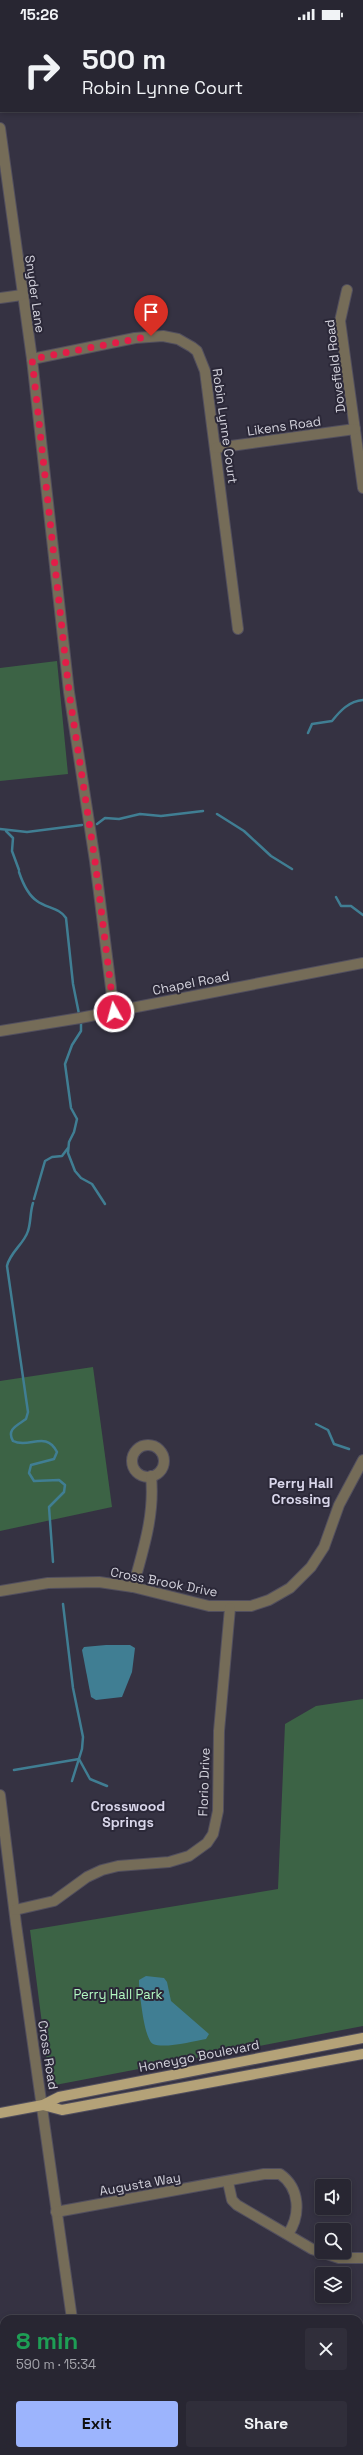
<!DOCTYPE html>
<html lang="en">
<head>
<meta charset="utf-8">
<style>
	:root { --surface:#282632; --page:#302e3a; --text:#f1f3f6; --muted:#a5a5ac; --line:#44434d; --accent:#9cb4fd }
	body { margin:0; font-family:"Space Grotesk",sans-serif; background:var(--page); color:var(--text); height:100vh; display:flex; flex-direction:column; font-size:15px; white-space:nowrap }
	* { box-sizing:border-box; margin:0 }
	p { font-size:13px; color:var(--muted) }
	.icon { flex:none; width:22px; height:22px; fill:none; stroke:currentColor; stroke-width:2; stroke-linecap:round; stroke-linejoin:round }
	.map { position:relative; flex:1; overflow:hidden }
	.side { position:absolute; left:0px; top:2287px; width:363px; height:140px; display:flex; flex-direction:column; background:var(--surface); border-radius:12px 12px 0 0; box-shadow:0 2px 6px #0003,0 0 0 1px var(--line) }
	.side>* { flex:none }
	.guide { position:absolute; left:0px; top:0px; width:363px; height:84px; box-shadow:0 2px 6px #0003,0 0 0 1px var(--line); background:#282632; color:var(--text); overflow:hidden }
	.buttons { position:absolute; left:315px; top:2151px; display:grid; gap:8px }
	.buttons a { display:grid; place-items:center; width:36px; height:36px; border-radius:4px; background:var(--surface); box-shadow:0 2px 6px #0003,0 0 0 1px var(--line); font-size:20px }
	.pin { position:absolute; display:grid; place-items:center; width:34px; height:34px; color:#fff; margin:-41px -17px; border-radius:50% 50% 50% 0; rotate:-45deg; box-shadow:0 0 4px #0007 }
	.pin .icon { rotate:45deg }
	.me { position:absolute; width:44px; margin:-22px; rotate:353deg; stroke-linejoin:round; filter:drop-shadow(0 0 3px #0008) }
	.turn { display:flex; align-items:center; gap:14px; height:84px; padding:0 16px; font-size:18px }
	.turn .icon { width:52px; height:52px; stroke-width:2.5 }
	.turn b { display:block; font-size:28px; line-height:34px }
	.round { display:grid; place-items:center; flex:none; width:42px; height:42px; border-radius:4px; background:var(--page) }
	.headline { display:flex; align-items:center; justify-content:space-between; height:68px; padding:0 16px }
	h1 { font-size:24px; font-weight:600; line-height:30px; color:#1e9e55 }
	.action { display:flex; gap:8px; margin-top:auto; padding:8px 16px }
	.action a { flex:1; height:46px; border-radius:4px; background:var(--accent); color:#111; font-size:16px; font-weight:600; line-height:46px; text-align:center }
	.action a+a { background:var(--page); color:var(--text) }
	.status { display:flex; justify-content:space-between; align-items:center; height:28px; padding:0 20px; background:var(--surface); direction:ltr }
	.status svg { height:11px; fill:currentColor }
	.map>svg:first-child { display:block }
	.green { fill:#3c6345 }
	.water { fill:#407e93 }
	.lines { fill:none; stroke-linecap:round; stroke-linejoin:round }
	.stream { stroke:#407e93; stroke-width:2.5 }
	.minor-casing { stroke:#524f5e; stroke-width:12 }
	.major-casing { stroke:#524f5e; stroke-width:12 }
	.minor { stroke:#756c58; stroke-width:10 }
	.major { stroke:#b4a278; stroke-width:10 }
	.route { stroke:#e11d48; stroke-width:7; stroke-dasharray:0 12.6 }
	.labels { text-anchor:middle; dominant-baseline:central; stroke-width:4; stroke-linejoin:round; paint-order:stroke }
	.street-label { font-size:13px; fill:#d4d3dd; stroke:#2b2838 }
	.park-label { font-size:13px; fill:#b2f8c1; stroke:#2b2838 }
	.neighbourhood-label { font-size:14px; font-weight:bold; fill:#d9d6ea; stroke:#2b2838 }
</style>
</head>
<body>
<div class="status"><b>15:26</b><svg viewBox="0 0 49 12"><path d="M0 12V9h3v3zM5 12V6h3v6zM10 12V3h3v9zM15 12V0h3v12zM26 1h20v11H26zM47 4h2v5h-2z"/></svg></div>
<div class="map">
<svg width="363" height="2427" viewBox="0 0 363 2427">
	<rect width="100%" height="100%" fill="#353242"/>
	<g class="green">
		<path d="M57 633 68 746 0 753V640Z"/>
		<path d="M93 1339 112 1479 0 1503V1353Z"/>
		<path d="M363 1671V1998L50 2058 30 1902 278 1861 285 1696 316 1678Z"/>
	</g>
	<g class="water">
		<path d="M106 1617H130L135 1620 132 1644 122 1669 96 1672 91 1669 82 1622 84 1619Z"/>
		<path d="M146 1948 164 1950 167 1954 171 1973 209 2006 206 2011C194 2013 164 2021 153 2016 144 2011 140 1967 139 1956V1952Z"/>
	</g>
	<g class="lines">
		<g class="stream">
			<path d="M227 0V1"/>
			<path d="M308 705 312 696 332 693C340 683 349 673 363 672"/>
			<path d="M217 786 244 803 271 828 292 841"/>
			<path d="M97 796 105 790 119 791 140 786 161 788 203 783"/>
			<path d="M0 801 27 804 82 797"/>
			<path d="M6 803 13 810 12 823 19 842"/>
			<path d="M19 844C22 853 28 867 37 873 46 880 60 880 66 890L73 956 79 986"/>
			<path d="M336 869 341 878H351L363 887"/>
			<path d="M81 995V1003L72 1017 65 1036 71 1080 77 1091 74 1104 69 1114 68 1125 75 1143 81 1150 92 1156 105 1176"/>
			<path d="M34 1171 45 1133 52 1129 62 1128 68 1120"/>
			<path d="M33 1175C30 1184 31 1194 28 1203 24 1216 10 1224 7 1238L28 1384 26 1391C18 1397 6 1401 13 1413 29 1421 46 1402 57 1424L54 1431 31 1437 29 1445 34 1453 59 1452 65 1457 64 1464 49 1479 53 1534"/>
			<path d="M316 1396 328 1402 334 1416 349 1421"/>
			<path d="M63 1576 73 1660 83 1709 82 1721 72 1753"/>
			<path d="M14 1742 79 1731 90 1751 107 1758"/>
		</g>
		<g class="minor-casing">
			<g id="minor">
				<path d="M0 100 32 331 69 664 95 833 114 984"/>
				<path d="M347 262 340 293 363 460"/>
				<path d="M0 270 22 267"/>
				<path d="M32 331 135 310 163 308 178 311 192 319 197 323 205 343 238 601"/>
				<path d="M216 420 355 401"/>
				<path d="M0 1003 80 990 363 935"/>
				<circle cx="148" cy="1433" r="16"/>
				<path d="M133 1559C143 1522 155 1487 151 1448"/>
				<path d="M0 1563 48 1555 99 1554 133 1559 209 1578H251L269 1572 290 1560 311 1539 324 1519 339 1477 363 1432"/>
				<path d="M0 1767 16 1896 72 2291"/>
				<path d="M15 1882 54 1873 87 1849 102 1842 118 1838 169 1834 189 1828 207 1815 213 1806 218 1783 219 1703 230 1580"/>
				<path d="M228 2154 232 2172 237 2177 312 2221 339 2230H363"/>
				<path d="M56 2184 264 2146H280C300 2160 301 2187 288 2206"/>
				<path d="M0 2337 2 2352"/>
				<path d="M359 2379 363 2377"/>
				<path d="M91 2423V2427"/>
			</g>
		</g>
		<g class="major-casing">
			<g id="major">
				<path d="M43 2077 62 2082 363 2026"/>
				<path d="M0 2085 43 2077 59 2069 363 2010"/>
			</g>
		</g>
		<use href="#minor" class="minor"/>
		<use href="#major" class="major"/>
	</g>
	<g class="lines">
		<path class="route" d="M114 984 95 833 69 664 32 331 151 308"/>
	</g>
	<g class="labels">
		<g class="street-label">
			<text transform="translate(35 266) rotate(82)">Snyder Lane</text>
			<text transform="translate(335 338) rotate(-97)">Dovefield Road</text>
			<text transform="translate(225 398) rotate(82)">Robin Lynne Court</text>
			<text transform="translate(284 398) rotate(-8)">Likens Road</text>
			<text transform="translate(191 955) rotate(-11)">Chapel Road</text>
			<text transform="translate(164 1554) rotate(11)">Cross Brook Drive</text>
			<text transform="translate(204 1754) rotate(-88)">Florio Drive</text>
			<text transform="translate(48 2027) rotate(81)">Cross Road</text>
			<text transform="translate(199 2028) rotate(-11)">Honeygo Boulevard</text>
			<text transform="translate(140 2156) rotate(-10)">Augusta Way</text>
		</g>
		<g class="park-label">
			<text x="118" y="1966">Perry Hall Park</text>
		</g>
		<g class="neighbourhood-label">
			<text x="301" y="1455">Perry Hall<tspan x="301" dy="16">Crossing</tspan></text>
			<text x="128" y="1778">Crosswood<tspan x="128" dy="16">Springs</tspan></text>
		</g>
	</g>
</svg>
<div class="buttons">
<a><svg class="icon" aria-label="sound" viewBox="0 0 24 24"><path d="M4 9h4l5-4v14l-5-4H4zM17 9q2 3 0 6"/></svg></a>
<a><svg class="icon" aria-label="search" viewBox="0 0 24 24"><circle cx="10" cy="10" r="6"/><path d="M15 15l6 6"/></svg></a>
<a><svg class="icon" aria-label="layers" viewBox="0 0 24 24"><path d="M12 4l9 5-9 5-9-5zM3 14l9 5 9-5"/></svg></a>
</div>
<div class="pin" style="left:151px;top:308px;background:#d93025"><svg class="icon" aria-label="arrive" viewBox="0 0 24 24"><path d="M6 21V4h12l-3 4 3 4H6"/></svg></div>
<svg class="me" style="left:114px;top:984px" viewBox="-20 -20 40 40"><circle r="17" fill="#e11d48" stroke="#fff" stroke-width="3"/><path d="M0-11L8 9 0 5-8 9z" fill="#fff"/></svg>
<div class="guide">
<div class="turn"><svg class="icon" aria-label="right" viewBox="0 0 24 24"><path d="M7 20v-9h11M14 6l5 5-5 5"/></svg><div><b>500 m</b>Robin Lynne Court</div></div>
</div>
<section class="side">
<div class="headline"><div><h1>8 min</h1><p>590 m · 15:34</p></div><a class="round"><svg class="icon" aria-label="close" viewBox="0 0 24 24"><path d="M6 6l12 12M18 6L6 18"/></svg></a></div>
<div class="action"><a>Exit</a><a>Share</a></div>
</section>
</div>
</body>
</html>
